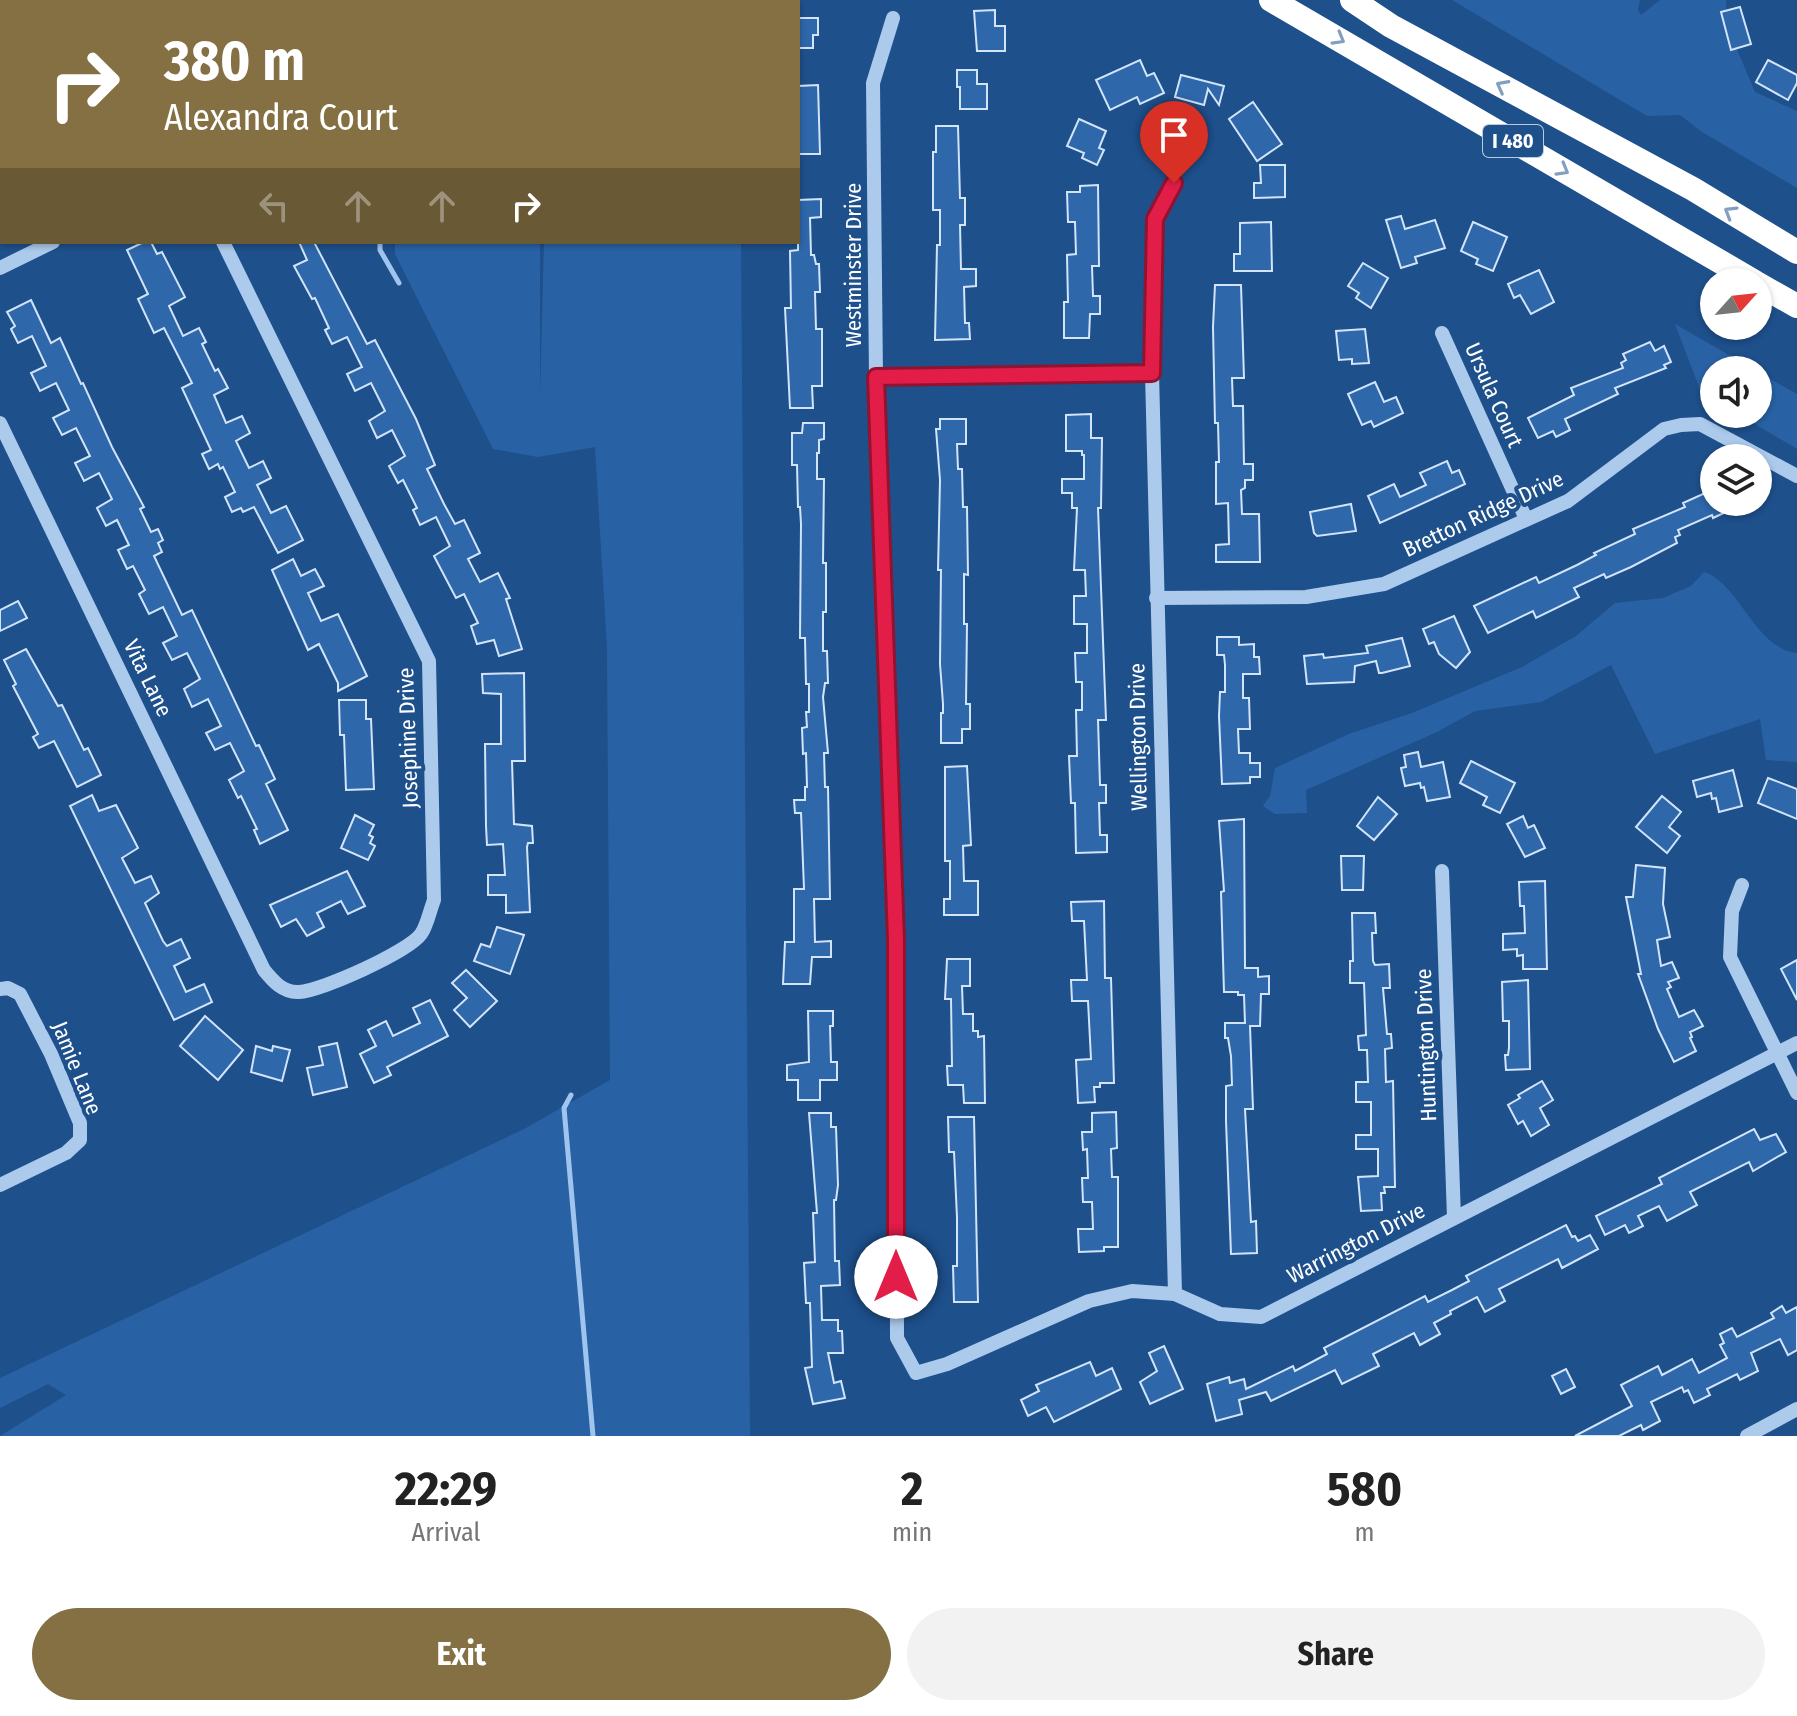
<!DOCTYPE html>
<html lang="en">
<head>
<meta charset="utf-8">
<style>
	:root { --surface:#fff; --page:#f2f2f2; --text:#222; --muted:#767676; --accent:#847043 }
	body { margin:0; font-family:"Fira Sans Condensed",sans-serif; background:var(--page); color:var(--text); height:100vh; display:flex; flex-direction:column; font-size:30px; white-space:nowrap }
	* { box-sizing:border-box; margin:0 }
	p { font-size:26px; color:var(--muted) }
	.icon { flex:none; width:44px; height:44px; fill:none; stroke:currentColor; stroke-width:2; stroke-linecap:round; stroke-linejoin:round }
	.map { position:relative; height:1436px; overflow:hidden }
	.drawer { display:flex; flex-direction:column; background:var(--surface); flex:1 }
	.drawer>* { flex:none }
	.banner { position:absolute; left:0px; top:0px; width:800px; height:244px; box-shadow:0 2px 6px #0004; background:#847043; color:#fff; overflow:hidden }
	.needle { width:52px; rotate:63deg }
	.fabs { position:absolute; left:1700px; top:268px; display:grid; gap:16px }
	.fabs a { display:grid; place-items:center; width:72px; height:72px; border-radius:50%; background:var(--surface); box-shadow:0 2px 6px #0004; font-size:40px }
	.pin { position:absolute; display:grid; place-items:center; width:68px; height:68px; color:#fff; margin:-82px -34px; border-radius:50% 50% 50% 0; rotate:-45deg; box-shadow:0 0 8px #0007 }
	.pin .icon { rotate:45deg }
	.me { position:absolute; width:88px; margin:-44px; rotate:0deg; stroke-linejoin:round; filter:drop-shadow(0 0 6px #0008) }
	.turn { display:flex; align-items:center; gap:28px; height:168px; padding:0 32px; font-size:36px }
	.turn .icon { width:104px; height:104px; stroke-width:2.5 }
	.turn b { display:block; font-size:56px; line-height:68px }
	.lanes { display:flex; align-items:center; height:76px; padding:0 32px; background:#0003; justify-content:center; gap:40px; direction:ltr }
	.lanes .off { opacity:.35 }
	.eta { display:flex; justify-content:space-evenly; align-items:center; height:136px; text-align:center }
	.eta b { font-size:48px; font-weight:700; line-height:56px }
	.button { display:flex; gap:16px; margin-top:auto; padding:16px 32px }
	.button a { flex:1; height:92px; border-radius:48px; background:var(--accent); color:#fff; font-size:32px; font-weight:700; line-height:92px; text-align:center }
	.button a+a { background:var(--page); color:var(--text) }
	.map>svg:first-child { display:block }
	.green { fill:#2862a5 }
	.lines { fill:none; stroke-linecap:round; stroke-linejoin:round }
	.stream { stroke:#9fc5ee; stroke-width:5 }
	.building { fill:#2e67aa; stroke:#d1e4f9; stroke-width:2 }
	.minor { stroke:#accaec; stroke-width:14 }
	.highway { stroke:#fff; stroke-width:24 }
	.oneway { stroke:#839fc0 }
	.route-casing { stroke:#92132f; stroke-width:20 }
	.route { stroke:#e11d48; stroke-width:14 }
	.labels { text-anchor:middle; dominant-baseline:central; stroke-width:8; stroke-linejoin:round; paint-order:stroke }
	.shield { fill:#1e508c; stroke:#bccadc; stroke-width:2 }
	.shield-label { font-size:20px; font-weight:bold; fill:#fff }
	.street-label { font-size:22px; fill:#fff; stroke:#1e508c }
</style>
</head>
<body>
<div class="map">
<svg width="1797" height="1436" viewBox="0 0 1797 1436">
	<rect width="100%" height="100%" fill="#1e508c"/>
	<g class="green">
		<path d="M1452 0H1640L1638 10 1641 15 1660 0H1726L1727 26 1755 92 1797 111V188L1702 132 1680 115 1647 116Z"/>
		<path d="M395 242H540V398L544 242H741L750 1436H0L66 1395 48 1384 0 1408V1378L524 1129 610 1080 607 648 595 447 538 457 493 449 395 254Z"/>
		<path d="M1675 324 1755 370H1714V400L1701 392Z"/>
		<path d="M1758 372 1797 394V449L1738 414H1758Z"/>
		<path d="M1704 572C1740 584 1755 649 1797 653V762L1766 760 1760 719 1655 754 1611 665 1541 702 1475 711 1437 732 1306 790 1307 813 1275 814 1263 806 1270 796 1275 768 1349 734 1412 713 1522 667 1576 636 1615 603 1663 598 1691 586Z"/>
	</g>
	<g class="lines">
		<g class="stream">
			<path d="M366 0 367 2"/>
			<path d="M380 242V250L399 283"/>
			<path d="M571 1095 564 1108 593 1436"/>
		</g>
	</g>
	<g class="building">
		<path d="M1740 7 1751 44 1731 50 1721 12Z"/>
		<path d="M995 10V26H1005V51H977L974 11Z"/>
		<path d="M798 18H818V35H813V48H798Z"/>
		<path d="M1140 60 1147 76 1154 73 1164 93 1140 104 1137 97 1110 110 1096 80Z"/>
		<path d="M1768 60 1797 75V83L1788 100 1756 82Z"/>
		<path d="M957 70H977V84H987V109H960V87H957Z"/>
		<path d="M1181 75 1224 86 1219 105 1208 89 1204 105 1175 97Z"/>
		<path d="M818 85 820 154H798V86Z"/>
		<path d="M1253 102 1282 144 1257 161 1229 119Z"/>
		<path d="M1079 119 1106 131 1099 148 1104 150 1097 165 1082 158 1084 153 1067 146Z"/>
		<path d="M936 126H958L960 198H965V225H960L961 269H976V286L964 287 965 323H969L970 339 935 340 937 245H940V210H933V152H936Z"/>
		<path d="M1260 165H1285V197L1254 198V183H1261Z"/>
		<path d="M1098 185 1099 266H1092L1093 296H1100V314H1090L1089 338H1064V302H1068L1067 255 1076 254 1075 222H1068L1067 192H1080V186Z"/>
		<path d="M821 199V217L810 218 811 255H814L816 264H819L820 292H815L816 329H822V386H812L813 408H790L785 308H791L790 251 798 250V200Z"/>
		<path d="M1401 216 1405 229 1435 220 1445 248 1415 257 1417 263 1401 268 1386 220Z"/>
		<path d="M1271 222 1272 271H1234V254H1240V223Z"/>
		<path d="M1473 222 1507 237 1493 271 1476 264 1478 259 1461 251Z"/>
		<path d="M144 242H151L157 254 162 252 185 297 169 306 183 336 199 328 206 342 202 344 215 371 218 369 228 388 214 395 226 423 242 416 250 433 236 441 249 468 263 461 271 478 257 485 271 513 286 506 303 540 278 553 254 507 243 512 241 508 232 512 225 497 235 492 223 467 220 469 218 464 209 469 202 454 211 450 182 388 192 383 164 328 154 333 138 299 148 294 127 250Z"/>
		<path d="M299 242H314L367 344 375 340 416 419 435 465 427 469 444 504 455 524 464 520 480 553 468 559 480 582 498 573 510 598 506 599 522 649 499 656 494 640 477 644 471 626 478 623 464 594 456 598 434 556 450 546 436 517 420 525 413 510 417 508 403 480 398 483 389 466 405 456 392 430 377 438 369 421 385 411 371 383 355 391 347 374 362 367 347 337 332 344 325 330 329 328 315 298 312 299 294 266 307 260Z"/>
		<path d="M1363 263 1388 278 1371 308 1356 298 1359 293 1348 286Z"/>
		<path d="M1539 270 1554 302 1531 314 1520 295 1514 298 1508 284Z"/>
		<path d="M1215 285H1241L1244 378H1232L1233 406H1243L1244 464H1253V480H1245V488L1241 490 1242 514H1259L1260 562H1216V545L1229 544 1228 503 1216 504V462H1219L1218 423H1215L1213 327Z"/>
		<path d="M31 300 51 343 60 338 81 384 83 383 112 447 144 507 140 509 151 532 158 529 163 540 158 543 162 552 154 556 182 615 192 610 256 746 259 745 275 779 266 784 288 830 260 844 254 830 257 829 241 796 238 798 229 780 244 771 230 743 215 750 206 733 221 726 208 699 192 707 184 689 200 679 187 653 172 660 163 643 177 636 163 607 149 614 139 594 145 590 133 566 127 569 118 550 129 545 117 520 106 526 97 508 112 499 99 473 84 481 75 463 90 456 76 428 62 435 53 418 69 410 56 383 40 391 31 373 46 366 32 336 18 343 11 329 15 326 7 312Z"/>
		<path d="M1365 329 1369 363 1352 364V359L1339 360 1336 331Z"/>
		<path d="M1650 342 1655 351 1664 346 1671 362 1664 365 1666 368 1615 388 1618 394 1565 419 1570 430 1556 437 1553 431 1538 438 1528 418 1574 395 1571 388 1623 368 1621 363 1626 360 1623 354Z"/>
		<path d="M1375 382 1384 402 1396 397 1403 413 1374 427 1371 421 1362 425 1348 394Z"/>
		<path d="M1091 414V438H1102L1101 508H1098L1106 720H1098L1100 785H1106V803H1099L1100 835H1107V852L1076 853 1075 803H1071L1069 756H1077L1076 710H1082V682H1076L1075 653H1087V624H1074V596H1086L1085 570H1074L1077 508H1072V493H1062V479H1084V455H1082V451H1066V415Z"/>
		<path d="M940 419H966V444H957L958 469H962L963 507H967L968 575 964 574V624H967L966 704H970V729H962V743H941V713H943V704L940 664 941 570H938L940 480 936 429H940Z"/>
		<path d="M803 423H824V439L819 440V453H817V479H824L823 563H826V612H823V651H827L828 683H825L823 697 828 753H824L825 787H828L830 899H814L815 942 831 941V957H812L810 984H783L785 942H794V889H804L801 813H795L794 800H805V787H807L806 753 803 754 802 728 807 727 806 712H809V684H806L805 638H800L801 524 800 507H798L797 465H792V433H802Z"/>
		<path d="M1447 461 1452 473 1459 470 1465 484 1380 523 1368 496 1394 484 1400 497 1426 485 1420 473Z"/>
		<path d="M1714 489V502H1747L1713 518 1712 515 1678 530 1680 535 1675 537 1677 543 1631 567 1606 578 1604 574 1574 588 1579 597 1536 618 1533 611 1488 633 1474 606 1536 577 1539 583 1577 565 1596 555 1594 553 1635 534 1633 529 1685 507 1683 503Z"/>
		<path d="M1351 504 1356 531 1317 536 1314 533 1310 512Z"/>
		<path d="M293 559 301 576 315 569 324 586 308 593 321 621 338 614 367 676 338 691V683L319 644 308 650 272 570Z"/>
		<path d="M18 601 27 618 0 631V610Z"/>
		<path d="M1454 616 1470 652 1456 668 1439 654 1434 642 1429 644 1423 629Z"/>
		<path d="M1217 637H1239V645L1254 644V657H1259L1260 674H1243V698H1249L1250 729H1238L1239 753H1250V763H1260V777H1250V783L1222 784 1219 716 1220 692H1225V665L1224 655H1217Z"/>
		<path d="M1402 638 1410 666 1382 673H1379L1376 661 1355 666 1354 682 1307 684 1304 656 1323 654 1324 658 1368 653 1366 646Z"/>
		<path d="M26 649 58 706 62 705 84 750 88 748 101 775 77 787 54 741 39 748 33 737 38 734 13 686 16 684 4 660Z"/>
		<path d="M524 673 525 761H512L514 824 532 826 533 843H528L527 847 530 912 506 913V895H488V875H505L503 844 487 845 486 826 485 744H501V694L483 693 482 674Z"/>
		<path d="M339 700H366V719H371L374 789 346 790 344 735H340Z"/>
		<path d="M1418 752 1421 767 1443 762 1450 797 1427 801 1424 787 1421 788 1420 783 1405 786 1401 768 1406 767 1404 755Z"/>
		<path d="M1471 761 1515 783 1500 813 1483 805 1487 797 1460 783Z"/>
		<path d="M967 766 971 845 963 846 964 881H978V915H944V899H950V861H945V767Z"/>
		<path d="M1733 770 1742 806 1719 812 1716 798 1712 799 1711 793 1697 797 1693 781Z"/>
		<path d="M1768 778 1797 789V819L1758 803Z"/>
		<path d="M92 795 99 811 116 805 138 848 122 858 135 883 151 876 159 893 145 903 163 941 167 946 181 939 190 958 174 966 186 992 204 984 212 1002 174 1020 70 806Z"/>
		<path d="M1662 796 1681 812 1669 827 1680 836 1667 853 1636 827Z"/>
		<path d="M1378 797 1397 814 1374 840 1357 826Z"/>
		<path d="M355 815 374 825 369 835 373 837 370 843 375 846 368 860 341 848Z"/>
		<path d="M1523 816 1528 828 1534 825 1545 848 1525 857 1507 824Z"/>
		<path d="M1244 819 1245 968H1258V977L1269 976V994H1261L1260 1026H1250L1253 1109H1245L1251 1222 1256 1221 1257 1253 1231 1254 1226 1121V1086L1232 1085 1231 1056 1228 1038H1225V1023H1245L1244 995H1238V992H1224L1221 892 1224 891 1219 821Z"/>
		<path d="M1341 856H1364L1363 890H1342Z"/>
		<path d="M1636 865 1665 868 1663 904 1670 937 1657 940 1661 966 1672 962 1679 978 1668 982 1671 987 1667 989 1679 1017 1694 1010 1703 1026 1690 1032 1692 1037 1690 1038 1696 1051 1674 1062 1658 1029 1638 974H1641L1626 897H1633Z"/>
		<path d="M347 871 365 906 348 914 341 901 317 913 324 927 307 936 296 919 281 927 270 905Z"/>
		<path d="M1545 881 1547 969H1523V955L1517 956V949L1503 950V934L1525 933 1524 906H1520L1519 882Z"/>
		<path d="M1104 901 1105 978H1111L1114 1083H1100V1087H1094L1095 1102 1078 1103 1076 1060 1091 1059 1088 1001H1072L1071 980H1087L1084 921H1072L1071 902Z"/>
		<path d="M1352 913H1375L1376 933H1372L1373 961 1375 965 1389 964 1390 988H1383L1387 1034H1391L1392 1048 1385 1049 1386 1082 1393 1081 1395 1187H1384L1385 1193H1381L1382 1210 1361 1211 1358 1177 1378 1176V1149H1356V1135H1371V1102H1356V1082H1368L1367 1050H1359L1358 1036 1366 1035 1364 983H1350V961H1353Z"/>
		<path d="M497 927 524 935 510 974 474 961 481 944 490 947Z"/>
		<path d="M947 959H970V986H962L963 1014H973V1031H978V1037L984 1036 985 1103H964L963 1085H948L947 1066H952L951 999H945Z"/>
		<path d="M1797 960V1000L1781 969Z"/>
		<path d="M466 970 497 1001 470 1027 454 1010 467 998 452 983Z"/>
		<path d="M1528 980 1530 1069 1506 1070 1505 1055H1508L1509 1048V1021H1503L1502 982Z"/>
		<path d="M430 1000 448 1036 387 1067 391 1075 374 1083 360 1054 376 1046 368 1030 386 1021 393 1036 420 1023 413 1008Z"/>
		<path d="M808 1011H833V1026H830L831 1062H837V1080H820V1100H798V1080H787V1065L809 1062Z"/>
		<path d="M205 1016 243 1050 218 1080 180 1046Z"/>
		<path d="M337 1043 347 1087 313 1095 307 1068 323 1065 319 1047Z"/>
		<path d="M256 1046 272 1051 273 1046 290 1050 282 1081 251 1072Z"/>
		<path d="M1542 1081 1553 1100 1540 1108 1549 1125 1531 1136 1523 1121 1518 1124 1508 1105 1520 1098 1518 1095Z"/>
		<path d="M1116 1112 1117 1148 1111 1149 1112 1177H1118V1247H1104V1251L1079 1252 1078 1229H1093L1092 1202H1083L1082 1178H1088L1087 1149 1083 1150 1082 1132H1092V1113Z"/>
		<path d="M809 1113H831V1127H836L838 1185 836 1200H834L835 1261H839L840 1285 821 1286 822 1320H838V1331H842L843 1353H828L834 1383 841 1381 845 1398 813 1404 805 1368 812 1367 810 1303H806L804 1263 815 1262 813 1213H817Z"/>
		<path d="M948 1117H974L978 1302H954L953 1266H957V1218L954 1152H949Z"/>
		<path d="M1754 1129 1760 1140 1776 1134 1786 1152 1753 1171 1749 1162 1690 1192 1697 1205 1667 1221 1659 1206 1638 1216 1643 1226 1629 1233 1625 1225 1605 1235 1596 1216 1662 1184 1659 1178Z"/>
		<path d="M1566 1225 1572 1237 1575 1236 1578 1241 1590 1235 1598 1249 1562 1268 1558 1259 1499 1289 1505 1301 1485 1312 1477 1297 1450 1311 1451 1314 1434 1323 1440 1334 1420 1345 1414 1333 1373 1354 1379 1366 1342 1384 1335 1370 1271 1401 1266 1392 1239 1400 1242 1414 1216 1421 1207 1384 1229 1377 1230 1383 1244 1379 1246 1389 1293 1366 1295 1371 1327 1354 1324 1348 1425 1296 1428 1302 1452 1290 1469 1281 1466 1276Z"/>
		<path d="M1782 1306 1786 1313 1797 1307V1350L1788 1355 1780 1339 1751 1353 1758 1371 1740 1380 1737 1374 1707 1389 1710 1395 1694 1403 1688 1390 1684 1392 1682 1387 1651 1402 1660 1421 1643 1430 1641 1425 1619 1436H1575L1632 1406 1621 1385 1658 1366 1662 1375 1692 1359 1699 1373 1727 1358 1720 1345 1724 1343 1720 1334 1732 1328 1737 1337 1774 1318 1771 1313Z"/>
		<path d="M1164 1346 1183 1389 1150 1404 1140 1382 1157 1371 1149 1353Z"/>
		<path d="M1090 1362 1096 1376 1112 1368 1121 1389 1054 1422 1046 1407 1028 1416 1021 1400 1039 1391 1036 1385Z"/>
		<path d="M1566 1369 1575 1387 1561 1394 1552 1376Z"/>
	</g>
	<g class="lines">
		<g class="minor">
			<path d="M893 18 873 83 876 377 896 940 897 1338 916 1373 947 1364 1089 1301 1132 1291 1175 1294 1220 1314 1261 1317 1797 1043"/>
			<path d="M1174 183 1155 219 1152 373 1175 1294"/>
			<path d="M0 268 53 242"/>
			<path d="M1442 333 1526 519"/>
			<path d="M876 377 1152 373"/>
			<path d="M0 423 264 970C273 981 283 993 299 992 321 991 408 952 421 934 427 926 430 910 434 900L429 661 223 242"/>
			<path d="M1156 598 1306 597 1384 584 1568 501 1664 429 1681 425 1700 424 1797 476"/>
			<path d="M1442 871 1454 1218"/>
			<path d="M1742 885 1732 911 1730 957 1797 1093"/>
			<path d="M0 989 8 988 20 994 51 1054 80 1123V1140L66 1153 0 1185"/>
			<path d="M1747 1436 1797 1409"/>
		</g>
		<g class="highway">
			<path d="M1271 0 1755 282"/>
			<path d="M1352 0 1391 26 1693 189 1797 252"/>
			<path d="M1758 284 1797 306"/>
		</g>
	</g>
	<defs><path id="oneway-chevron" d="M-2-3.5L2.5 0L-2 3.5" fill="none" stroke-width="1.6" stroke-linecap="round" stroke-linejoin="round" transform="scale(2)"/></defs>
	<g class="oneway">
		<use href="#oneway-chevron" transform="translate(1339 39) rotate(30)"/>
		<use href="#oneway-chevron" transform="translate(1502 86) rotate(-152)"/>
		<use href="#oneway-chevron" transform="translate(1563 170) rotate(30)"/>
		<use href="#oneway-chevron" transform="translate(1730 212) rotate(-149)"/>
	</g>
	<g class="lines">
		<g class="route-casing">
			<path id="route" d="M896 1277V940L876 377 1152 373 1155 219 1174 183"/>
		</g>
		<use href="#route" class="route"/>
	</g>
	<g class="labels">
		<rect class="shield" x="1483" y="125" width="60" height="32" rx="6"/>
		<g class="shield-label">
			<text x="1513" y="141">I 480</text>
		</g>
		<g class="street-label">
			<text transform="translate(853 265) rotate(-90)">Westminster Drive</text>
			<text transform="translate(1494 395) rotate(66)">Ursula Court</text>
			<text transform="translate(1483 514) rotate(-25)">Bretton Ridge Drive</text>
			<text transform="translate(148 678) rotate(64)">Vita Lane</text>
			<text transform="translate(1138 737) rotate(-91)">Wellington Drive</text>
			<text transform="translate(408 738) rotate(-92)">Josephine Drive</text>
			<text transform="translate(1426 1045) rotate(-92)">Huntington Drive</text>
			<text transform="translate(77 1068) rotate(68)">Jamie Lane</text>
			<text transform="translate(1356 1243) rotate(-27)">Warrington Drive</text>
		</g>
	</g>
</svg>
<div class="fabs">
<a><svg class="needle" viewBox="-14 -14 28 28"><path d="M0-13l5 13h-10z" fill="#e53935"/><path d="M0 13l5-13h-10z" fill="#767676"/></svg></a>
<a><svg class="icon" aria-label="sound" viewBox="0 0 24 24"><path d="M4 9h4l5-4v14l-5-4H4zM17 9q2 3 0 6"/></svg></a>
<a><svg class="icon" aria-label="layers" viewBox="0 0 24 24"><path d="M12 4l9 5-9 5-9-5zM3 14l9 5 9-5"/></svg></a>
</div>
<div class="pin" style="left:1174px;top:183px;background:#d93025"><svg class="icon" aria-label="arrive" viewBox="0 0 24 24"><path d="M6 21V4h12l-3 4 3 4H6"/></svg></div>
<svg class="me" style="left:896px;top:1277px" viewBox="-20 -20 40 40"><circle r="19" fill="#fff"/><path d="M0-13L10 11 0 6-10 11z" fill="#e11d48"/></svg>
<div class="banner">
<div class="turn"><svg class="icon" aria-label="right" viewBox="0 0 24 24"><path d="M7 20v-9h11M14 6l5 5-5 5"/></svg><div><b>380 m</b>Alexandra Court</div></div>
<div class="lanes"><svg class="icon off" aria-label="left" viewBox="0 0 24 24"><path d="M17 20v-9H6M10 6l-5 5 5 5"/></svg><svg class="icon off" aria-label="ahead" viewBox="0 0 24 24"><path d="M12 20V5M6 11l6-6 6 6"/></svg><svg class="icon off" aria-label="ahead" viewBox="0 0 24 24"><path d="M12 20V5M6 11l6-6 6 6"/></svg><svg class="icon" aria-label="right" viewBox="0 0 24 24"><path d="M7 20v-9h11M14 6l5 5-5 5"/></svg></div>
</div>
</div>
<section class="drawer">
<div class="eta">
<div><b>22:29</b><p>Arrival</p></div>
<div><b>2</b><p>min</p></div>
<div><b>580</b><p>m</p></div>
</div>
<div class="button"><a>Exit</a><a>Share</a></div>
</section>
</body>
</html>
